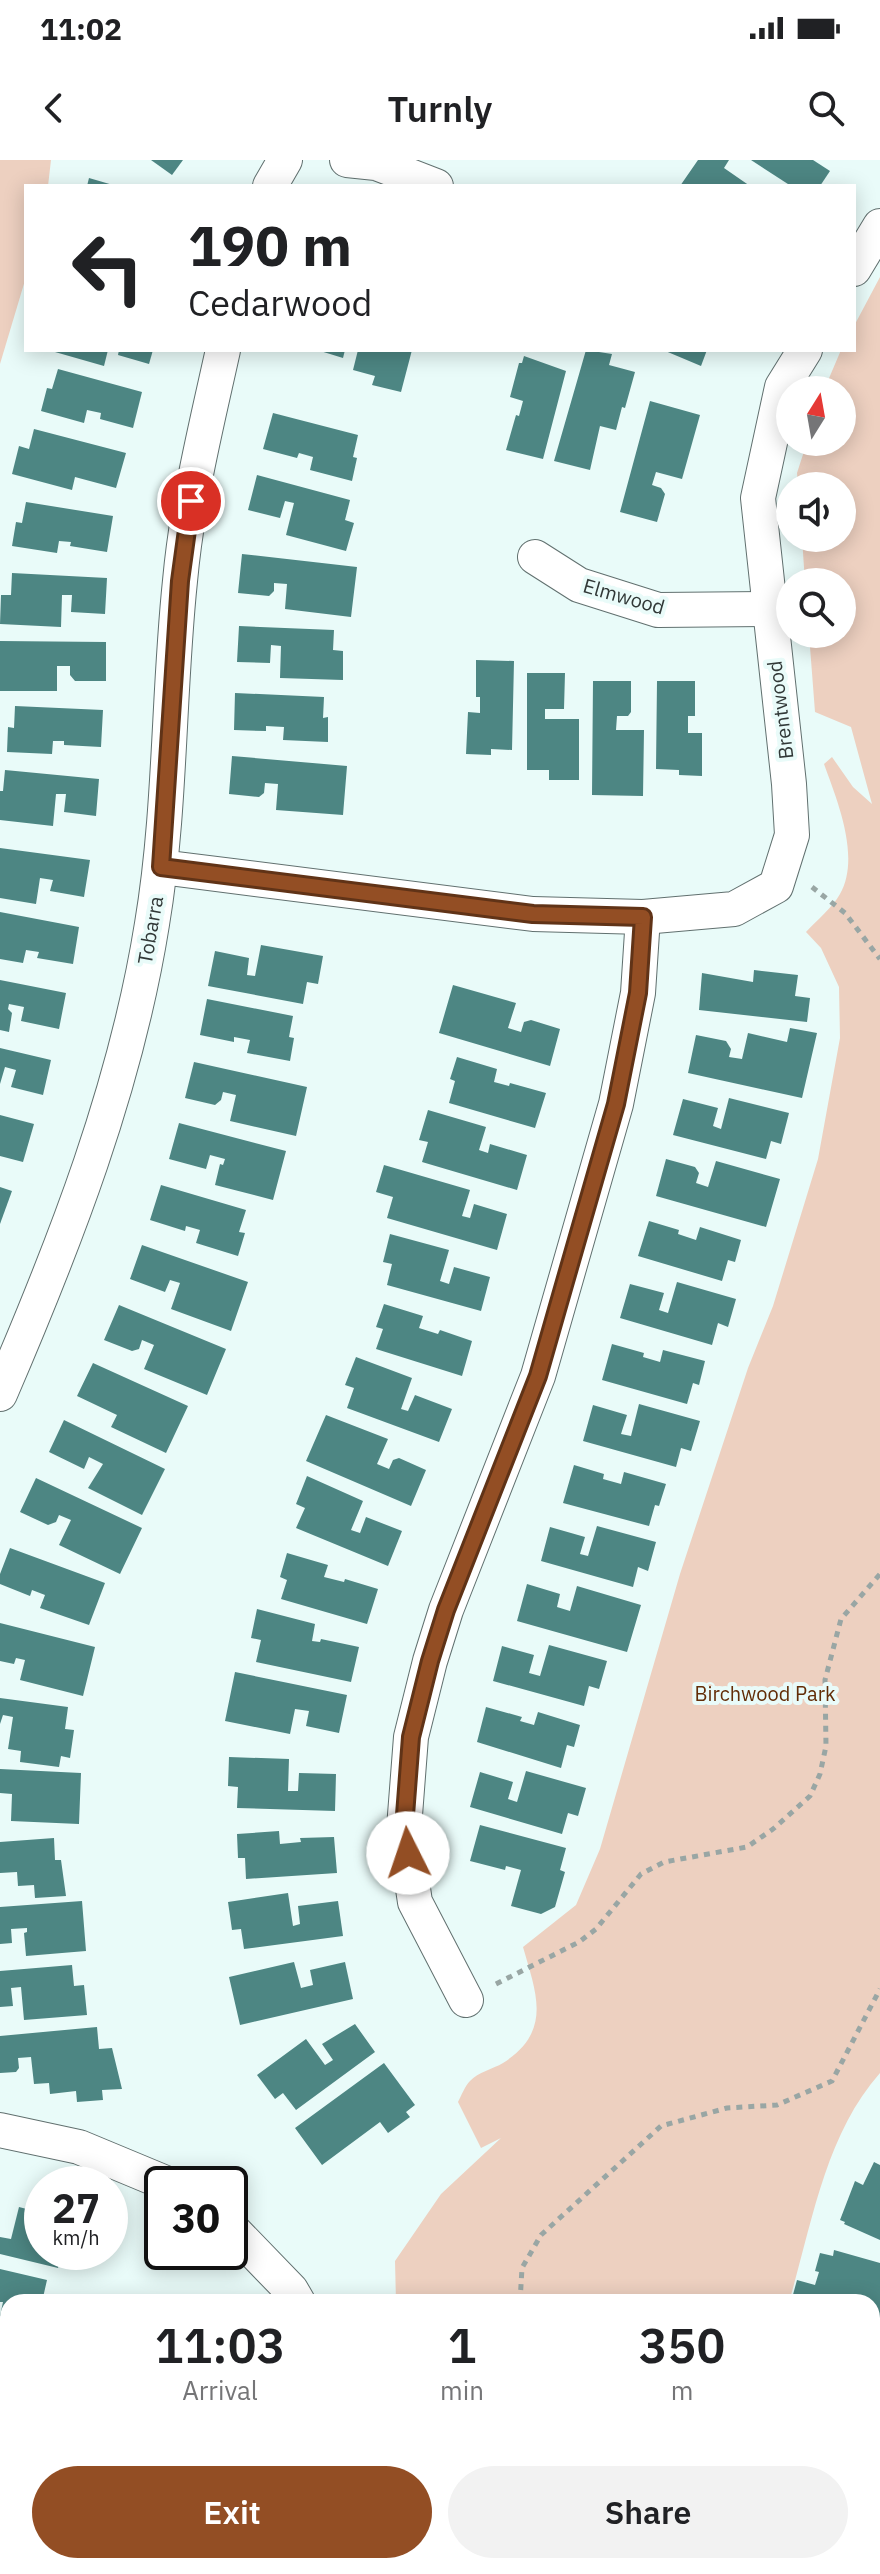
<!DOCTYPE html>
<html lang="en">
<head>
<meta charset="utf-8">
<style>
	:root { --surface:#fff; --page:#f2f2f2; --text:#202124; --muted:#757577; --accent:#934e24 }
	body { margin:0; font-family:"IBM Plex Sans",sans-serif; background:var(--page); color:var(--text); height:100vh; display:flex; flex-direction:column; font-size:30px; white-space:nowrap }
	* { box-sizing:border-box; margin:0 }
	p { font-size:26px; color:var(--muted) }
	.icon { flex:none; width:44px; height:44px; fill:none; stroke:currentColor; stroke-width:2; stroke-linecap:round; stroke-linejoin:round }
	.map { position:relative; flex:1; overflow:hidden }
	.drawer { position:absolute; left:0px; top:2134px; width:880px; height:280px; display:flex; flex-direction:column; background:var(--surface); border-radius:24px 24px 0 0; box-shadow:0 4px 20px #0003 }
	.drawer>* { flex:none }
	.top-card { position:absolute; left:24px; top:24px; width:832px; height:168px; border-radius:0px; box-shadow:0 4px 20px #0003; background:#fff; color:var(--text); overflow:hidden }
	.needle { width:52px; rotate:11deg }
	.fabs { position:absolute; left:776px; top:216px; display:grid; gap:16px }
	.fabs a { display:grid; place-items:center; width:80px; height:80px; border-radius:50%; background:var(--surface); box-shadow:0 4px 20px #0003; font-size:40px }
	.speed { position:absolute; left:24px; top:2006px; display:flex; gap:16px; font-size:40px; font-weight:700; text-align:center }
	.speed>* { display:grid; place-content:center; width:104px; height:104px; border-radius:50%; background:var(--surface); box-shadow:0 4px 20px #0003; line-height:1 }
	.speed small { font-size:20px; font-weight:400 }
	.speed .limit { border:4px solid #111; border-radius:12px; background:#fff; color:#111 }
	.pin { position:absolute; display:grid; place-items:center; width:68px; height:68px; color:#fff; margin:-34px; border:4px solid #fff; border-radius:50%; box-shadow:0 2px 8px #0007 }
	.me { position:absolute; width:88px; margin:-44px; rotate:356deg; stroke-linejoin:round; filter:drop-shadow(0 0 6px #0008) }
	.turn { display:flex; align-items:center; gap:28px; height:168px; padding:0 32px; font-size:36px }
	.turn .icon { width:104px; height:104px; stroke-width:2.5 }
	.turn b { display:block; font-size:56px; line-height:68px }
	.eta { display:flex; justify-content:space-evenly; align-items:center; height:136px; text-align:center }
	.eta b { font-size:48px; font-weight:600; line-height:56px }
	.cta { display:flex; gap:16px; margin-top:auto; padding:16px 32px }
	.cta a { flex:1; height:92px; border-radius:48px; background:var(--accent); color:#fff; font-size:32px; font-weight:600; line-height:92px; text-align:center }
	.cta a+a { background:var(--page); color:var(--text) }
	.status { display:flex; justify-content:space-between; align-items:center; height:56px; padding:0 40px; background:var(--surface); direction:ltr }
	.status svg { height:22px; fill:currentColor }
	header { display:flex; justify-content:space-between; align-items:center; height:104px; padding:0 32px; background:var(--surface); font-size:36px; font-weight:600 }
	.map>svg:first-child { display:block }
	.green { fill:#edd0c0 }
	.building { fill:#4d8683 }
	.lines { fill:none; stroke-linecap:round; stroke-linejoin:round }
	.minor-casing { stroke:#61706f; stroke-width:36 }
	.path { stroke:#99a6a4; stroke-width:5; stroke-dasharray:6 6; stroke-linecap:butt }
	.minor { stroke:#fff; stroke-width:34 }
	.route-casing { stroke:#603317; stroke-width:20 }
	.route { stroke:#934e24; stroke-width:14 }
	.labels { text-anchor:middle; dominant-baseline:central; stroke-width:8; stroke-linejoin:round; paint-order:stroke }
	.street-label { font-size:20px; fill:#313837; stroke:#e9fbf9 }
	.park-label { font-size:20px; fill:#622d07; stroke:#e9fbf9 }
</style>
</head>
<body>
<div class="status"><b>11:02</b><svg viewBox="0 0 49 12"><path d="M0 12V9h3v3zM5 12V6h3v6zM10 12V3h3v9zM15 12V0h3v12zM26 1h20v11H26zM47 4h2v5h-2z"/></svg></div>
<header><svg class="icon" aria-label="back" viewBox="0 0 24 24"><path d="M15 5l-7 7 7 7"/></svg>Turnly<svg class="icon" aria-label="search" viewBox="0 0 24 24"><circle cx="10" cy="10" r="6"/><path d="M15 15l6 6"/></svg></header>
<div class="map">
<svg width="880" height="2414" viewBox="0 0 880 2414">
	<rect width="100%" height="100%" fill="#e9fbf9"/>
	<g class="green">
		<path d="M0 0H51L48 26H26V117L0 204Z"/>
		<path d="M880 117V1913C825 1975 812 2064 789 2142H396L395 2101 441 2034 501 1978 481 1988 458 1942C461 1936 465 1926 470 1921 478 1912 493 1909 503 1903 553 1871 536 1833 523 1787L576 1745 600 1689 680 1414 748 1208 773 1146 818 999 840 878 839 827 821 788 806 772C817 760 832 748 840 734 861 697 837 640 824 604L832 597 853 627 872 644 851 567 815 552 809 474H842V422H805L802 378H842V326H798L797 313 807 282H842V230H824L841 190H854V166Z"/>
		<path d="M362 2406H782L785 2414H360Z"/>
	</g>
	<g class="building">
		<path d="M151 0H183L172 15Z"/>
		<path d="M698 0H729L724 8 750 26H680Z"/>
		<path d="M751 0H813L830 11 820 26H791Z"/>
		<path d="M89 18 113 25V26H87Z"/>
		<path d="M48 190H108L104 206Z"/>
		<path d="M119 190H153L149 204 118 195Z"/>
		<path d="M317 190H345L343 198Z"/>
		<path d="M358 190H412L401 232 372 225 375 216 353 210Z"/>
		<path d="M586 190 612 194 609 205 635 212 625 248 622 247 616 270 600 266 590 310 554 301Z"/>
		<path d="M663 190H707L701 206Z"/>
		<path d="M524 196 566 211 543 299 506 290 516 255 519 256 523 241 510 237 519 203H522Z"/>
		<path d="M58 209 142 232 133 268 100 259 101 253 87 250 84 263 41 251 47 228 52 229Z"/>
		<path d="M650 241 700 255 682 319 656 312 652 325 661 328 665 334 657 362 620 352Z"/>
		<path d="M273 253 358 275 353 297 357 298 352 321 310 310 313 297 299 293 297 298 263 289Z"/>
		<path d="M34 269 126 293 116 328 75 317 72 330 12 314 19 286 29 289Z"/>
		<path d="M257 315 350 340 345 360 354 363 346 391 286 375 294 343 285 341 280 358 248 350Z"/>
		<path d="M26 342 113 356 107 392 70 386 71 382 59 381 57 393 12 386 16 362 22 363Z"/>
		<path d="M242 394 357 407 351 457 285 449 287 424 274 423V431L269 436 238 433Z"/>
		<path d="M12 413 107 418 105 454 71 452 72 435H62L61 467 0 464 1 435H11Z"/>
		<path d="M239 466 334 470 333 490 343 491V520L280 518 281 486 271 485 270 503 237 502Z"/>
		<path d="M0 481 106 482V521H75L70 515V506H57V531H0Z"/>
		<path d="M476 500 514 501 512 590 491 589V595L466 594 468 552 480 553V537H476Z"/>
		<path d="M527 513H565L564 549H545V559H579V620H549V610H527Z"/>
		<path d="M593 521H631V552L628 556H617L616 570H644L643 636 592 635Z"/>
		<path d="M657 521H695V556H688V573H702V616L679 615V610L656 609Z"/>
		<path d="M235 533 324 537 323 558 328 557V582L283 580 284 567 266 566V571L234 570Z"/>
		<path d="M15 546 103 550 101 587 64 585V581H53L52 594 7 592 8 567 14 568Z"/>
		<path d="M232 596 347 606 343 655 276 650 278 624 265 623 264 633 259 637 229 634Z"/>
		<path d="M5 610 99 619 96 656 64 652 66 634H56L53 666 0 660V631H3Z"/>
		<path d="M0 688 90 700 84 737 50 731 53 720 40 718 36 744 0 738Z"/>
		<path d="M0 752 79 767 73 804 37 798 39 792 26 790 23 803 0 799Z"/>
		<path d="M261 785 323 796 318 824 307 822 303 844 208 826 215 791 249 798 247 815 255 816Z"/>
		<path d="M754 810 798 815 795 836 810 838 807 862 699 850 702 813 753 822Z"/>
		<path d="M0 820 66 833 59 869 21 861 24 847 9 844 8 849 12 853 9 872 0 870Z"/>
		<path d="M453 825 516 843 508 868 521 872 524 862 531 860 560 869 550 906 439 873Z"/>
		<path d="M207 839 293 856 289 877 294 878 290 901 247 893 250 880 234 877V882L200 875Z"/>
		<path d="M790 868 817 873 802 938 688 913 696 875 726 881 731 889 729 897 742 899 748 873 787 882Z"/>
		<path d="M0 888 51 900 43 935 11 927 16 910 5 907 0 924Z"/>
		<path d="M457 897 497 909 494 922 509 926 510 923 546 933 535 968 449 943 455 921 450 919Z"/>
		<path d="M194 902 307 927 296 976 230 961 236 935 223 932 221 940 215 945 185 938Z"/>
		<path d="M729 938 789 953 781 984 771 981 766 999 673 975 683 939 718 948 713 966 721 969Z"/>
		<path d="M428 950 486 967 479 990 488 993 490 984 527 995 517 1030 422 1002 428 982 419 980Z"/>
		<path d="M0 955 34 964 23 1002 0 996Z"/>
		<path d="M179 963 286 991 273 1040 215 1025 220 1004 223 1005 225 999 210 995 206 1009 169 999Z"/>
		<path d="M666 999 695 1007 699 1013 696 1023 708 1027 716 1001 780 1019 766 1067 656 1036Z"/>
		<path d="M384 1005 470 1030 462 1056 470 1058 474 1044 507 1054 497 1090 387 1058 393 1037 376 1032Z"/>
		<path d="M161 1025 246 1050 239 1072 245 1073 238 1096 196 1083 200 1070 186 1066 185 1071 150 1060Z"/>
		<path d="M0 1027 12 1031 0 1064Z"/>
		<path d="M649 1061 679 1070 678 1074 696 1080 700 1067 741 1080 735 1102 728 1100 722 1121 638 1096Z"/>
		<path d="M390 1074 449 1090 440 1121 449 1124 454 1107 490 1117 481 1151 387 1125 392 1104 383 1102Z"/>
		<path d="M142 1085 248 1122 231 1171 171 1149 180 1123 170 1120 165 1132 130 1119Z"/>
		<path d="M677 1122 736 1139 728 1167 718 1163 712 1185 620 1158 630 1124 664 1133 659 1150 668 1153Z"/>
		<path d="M384 1144 423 1156 419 1168 438 1174 440 1170 472 1181 462 1216 376 1189 383 1169 376 1167Z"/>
		<path d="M119 1145 226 1189 207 1235 144 1209 154 1185 142 1180 139 1189 132 1191 104 1180Z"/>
		<path d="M612 1184 644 1193 643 1197 660 1202 663 1190 705 1201 699 1225 693 1223 687 1244 602 1220Z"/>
		<path d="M356 1197 412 1218 401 1249 408 1251 415 1235 452 1249 439 1282 347 1248 354 1228 345 1225Z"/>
		<path d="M93 1203 188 1246 166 1293 111 1267 117 1255 77 1236Z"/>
		<path d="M639 1244 700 1261 691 1291 681 1288 676 1307 583 1281 593 1245 627 1255 621 1274 631 1276Z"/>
		<path d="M326 1255 388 1279 377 1304 389 1309 393 1300 399 1298 426 1310 411 1346 306 1301Z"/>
		<path d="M64 1260 165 1309 142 1355 88 1328 103 1304 89 1297 84 1309 49 1292Z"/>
		<path d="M574 1305 604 1314 603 1319 621 1324 624 1312 666 1324 659 1346 655 1345 649 1366 563 1343Z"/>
		<path d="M307 1316 363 1341 351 1370 360 1373 366 1357 402 1371 388 1406 296 1368 305 1348 296 1344Z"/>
		<path d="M36 1318 142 1368 120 1414 59 1385 71 1360 59 1355 56 1362 48 1365 20 1352Z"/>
		<path d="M597 1366 656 1382 648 1411 638 1407 633 1427 541 1401 550 1367 585 1377 580 1394 588 1396Z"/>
		<path d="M10 1388 105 1423 89 1465 40 1448 45 1435 32 1430 30 1436 0 1424V1414Z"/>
		<path d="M287 1393 328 1405 324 1417 344 1422 345 1419 378 1429 367 1464 281 1439 287 1420 280 1417Z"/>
		<path d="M527 1424 560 1434 557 1447 570 1451 577 1426 641 1445 627 1492 517 1461Z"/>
		<path d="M257 1449 315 1464 312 1481 320 1482 321 1479 359 1487 351 1522 256 1502 261 1480 251 1478Z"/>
		<path d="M0 1463 95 1487 83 1536 20 1520 25 1500 16 1498 14 1504 0 1501Z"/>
		<path d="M549 1485 607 1501 599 1529 589 1526 584 1546 493 1521 502 1486 534 1495 529 1513 540 1516Z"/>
		<path d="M235 1512 347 1535 339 1573 306 1566 309 1551 295 1549 290 1574 225 1561Z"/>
		<path d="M0 1538 68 1547 65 1569 74 1570 70 1598 61 1596 59 1607 20 1602 21 1591 8 1589 13 1557 3 1555 0 1564Z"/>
		<path d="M486 1547 522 1557 520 1561 534 1565 538 1552 580 1565 574 1587 567 1585 561 1608 477 1582Z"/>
		<path d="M229 1597 289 1599 288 1631H298L299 1613 336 1614 335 1651 237 1648 238 1627 228 1626Z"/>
		<path d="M0 1609 81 1613 79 1664 11 1661 12 1634 0 1633Z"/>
		<path d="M526 1611 586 1628 578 1656 568 1653 562 1674 470 1647 480 1612 513 1622 508 1639 517 1642Z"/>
		<path d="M480 1665 566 1688 560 1710 565 1712 555 1747 541 1754 511 1746 521 1710 506 1706 505 1710 470 1701Z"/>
		<path d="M279 1671 280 1684 301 1682 300 1678 334 1677 337 1713 246 1719 245 1698H238L237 1674Z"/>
		<path d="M54 1678 55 1700H61L66 1736 35 1738 34 1725 18 1726 17 1712 0 1713V1682Z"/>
		<path d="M288 1733 293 1766 300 1764 298 1746 338 1741 343 1776 244 1789 241 1769 232 1770 228 1742Z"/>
		<path d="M82 1741 86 1791 26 1796 24 1773 27 1772V1768L11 1769 12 1783 0 1784V1747Z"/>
		<path d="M294 1802 301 1828 313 1825 310 1810 345 1802 353 1839 240 1865 229 1817Z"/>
		<path d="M72 1805 74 1826 84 1825 87 1855 24 1860 21 1827 11 1828 13 1846 0 1847V1811Z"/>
		<path d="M355 1864 375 1892 296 1950 283 1933 275 1939 257 1915 306 1879 325 1905 333 1900 322 1884Z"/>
		<path d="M97 1867 99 1889 112 1888 122 1929 102 1930 103 1940 77 1942 76 1931 50 1934 49 1923 34 1924 31 1897 18 1898 19 1908 16 1912 0 1913V1876Z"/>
		<path d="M384 1903 415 1945 406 1952 410 1957 388 1973 380 1962 322 2005 295 1968Z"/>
		<path d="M874 2002 880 2005V2080L844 2064 845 2062 840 2060 855 2021 863 2025Z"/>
		<path d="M19 2047 42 2053V2092H62L58 2108 0 2094V2077L11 2079Z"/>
		<path d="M834 2090 880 2103V2172L872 2170V2142H791L797 2120 815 2125 819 2112 815 2111 820 2093 833 2096Z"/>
		<path d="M0 2109 47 2120 42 2142H8V2158L0 2156 3 2142H0Z"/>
		<path d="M0 2177 8 2180V2247L0 2245Z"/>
		<path d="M872 2194 880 2196V2236L876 2249 872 2248Z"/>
		<path d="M0 2255 8 2259V2313L0 2309Z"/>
		<path d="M880 2357V2414H817L823 2406H872V2368Z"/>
		<path d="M186 2406H216L212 2414H203Z"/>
		<path d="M230 2406H270L266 2414H236L228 2410Z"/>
	</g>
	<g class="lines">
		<g class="minor-casing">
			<g id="minor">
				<path d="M347 0 376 3 436 26"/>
				<path d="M270 26 285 0"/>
				<path d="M854 109 880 66"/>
				<path d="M535 397 579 425 658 450 768 449"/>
				<path d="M161 707 533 754 643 757 734 749 776 726 792 675 789 624 758 338 782 227 805 190"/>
				<path d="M0 1234C65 1083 126 927 152 764 171 651 168 535 180 421 187 343 206 267 223 190"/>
				<path d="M466 1840 415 1742 404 1668 411 1577 430 1501 446 1450 538 1216 616 944 638 833 643 757"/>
				<path d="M0 1970 79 1987 168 2024"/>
				<path d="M230 2067 291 2130 298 2142"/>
				<path d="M338 2414 341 2406"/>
			</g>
		</g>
		<g class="path">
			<path d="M812 727 845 753 880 799"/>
			<path d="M496 1824 579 1782 596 1769 641 1714 664 1702 747 1687 773 1669 810 1636 820 1614 826 1586 825 1520 841 1459 880 1414"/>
			<path d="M520 2142 522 2108 541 2075 661 1966 727 1948 777 1945 832 1921 880 1829"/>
			<path d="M443 2406 447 2414"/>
			<path d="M687 2406 688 2414"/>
		</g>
		<use href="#minor" class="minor"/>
	</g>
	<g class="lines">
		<g class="route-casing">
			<path id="route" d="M191 341 180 421 161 707 533 754 643 757 638 833 616 944 564 1125 538 1216 446 1450 430 1501 411 1577 404 1668 408 1693"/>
		</g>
		<use href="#route" class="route"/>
	</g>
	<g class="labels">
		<g class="street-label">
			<text transform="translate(624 436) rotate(16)">Elmwood</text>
			<text transform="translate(780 550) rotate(-97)">Brentwood</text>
			<text transform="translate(150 770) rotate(-80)">Tobarra</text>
		</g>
		<g class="park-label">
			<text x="765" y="1533">Birchwood Park</text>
		</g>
	</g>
</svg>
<div class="fabs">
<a><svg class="needle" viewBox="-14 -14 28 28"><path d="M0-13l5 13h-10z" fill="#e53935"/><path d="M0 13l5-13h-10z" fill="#757577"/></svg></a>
<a><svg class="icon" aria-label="sound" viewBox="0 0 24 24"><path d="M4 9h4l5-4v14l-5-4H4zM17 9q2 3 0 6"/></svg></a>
<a><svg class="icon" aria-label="search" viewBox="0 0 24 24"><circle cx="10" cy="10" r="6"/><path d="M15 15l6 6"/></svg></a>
</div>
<div class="speed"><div>27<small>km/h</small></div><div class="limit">30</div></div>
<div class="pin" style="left:191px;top:341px;background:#d93025"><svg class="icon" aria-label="arrive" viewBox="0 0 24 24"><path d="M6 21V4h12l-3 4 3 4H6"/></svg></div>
<svg class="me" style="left:408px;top:1693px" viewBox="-20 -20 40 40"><circle r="19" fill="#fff"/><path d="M0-13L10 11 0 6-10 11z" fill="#934e24"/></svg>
<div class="top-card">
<div class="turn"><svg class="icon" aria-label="left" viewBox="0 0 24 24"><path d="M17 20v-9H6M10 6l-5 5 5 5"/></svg><div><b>190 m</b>Cedarwood</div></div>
</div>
<section class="drawer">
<div class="eta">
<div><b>11:03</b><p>Arrival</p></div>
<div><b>1</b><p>min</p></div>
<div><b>350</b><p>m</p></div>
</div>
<div class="cta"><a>Exit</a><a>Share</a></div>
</section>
</div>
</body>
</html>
